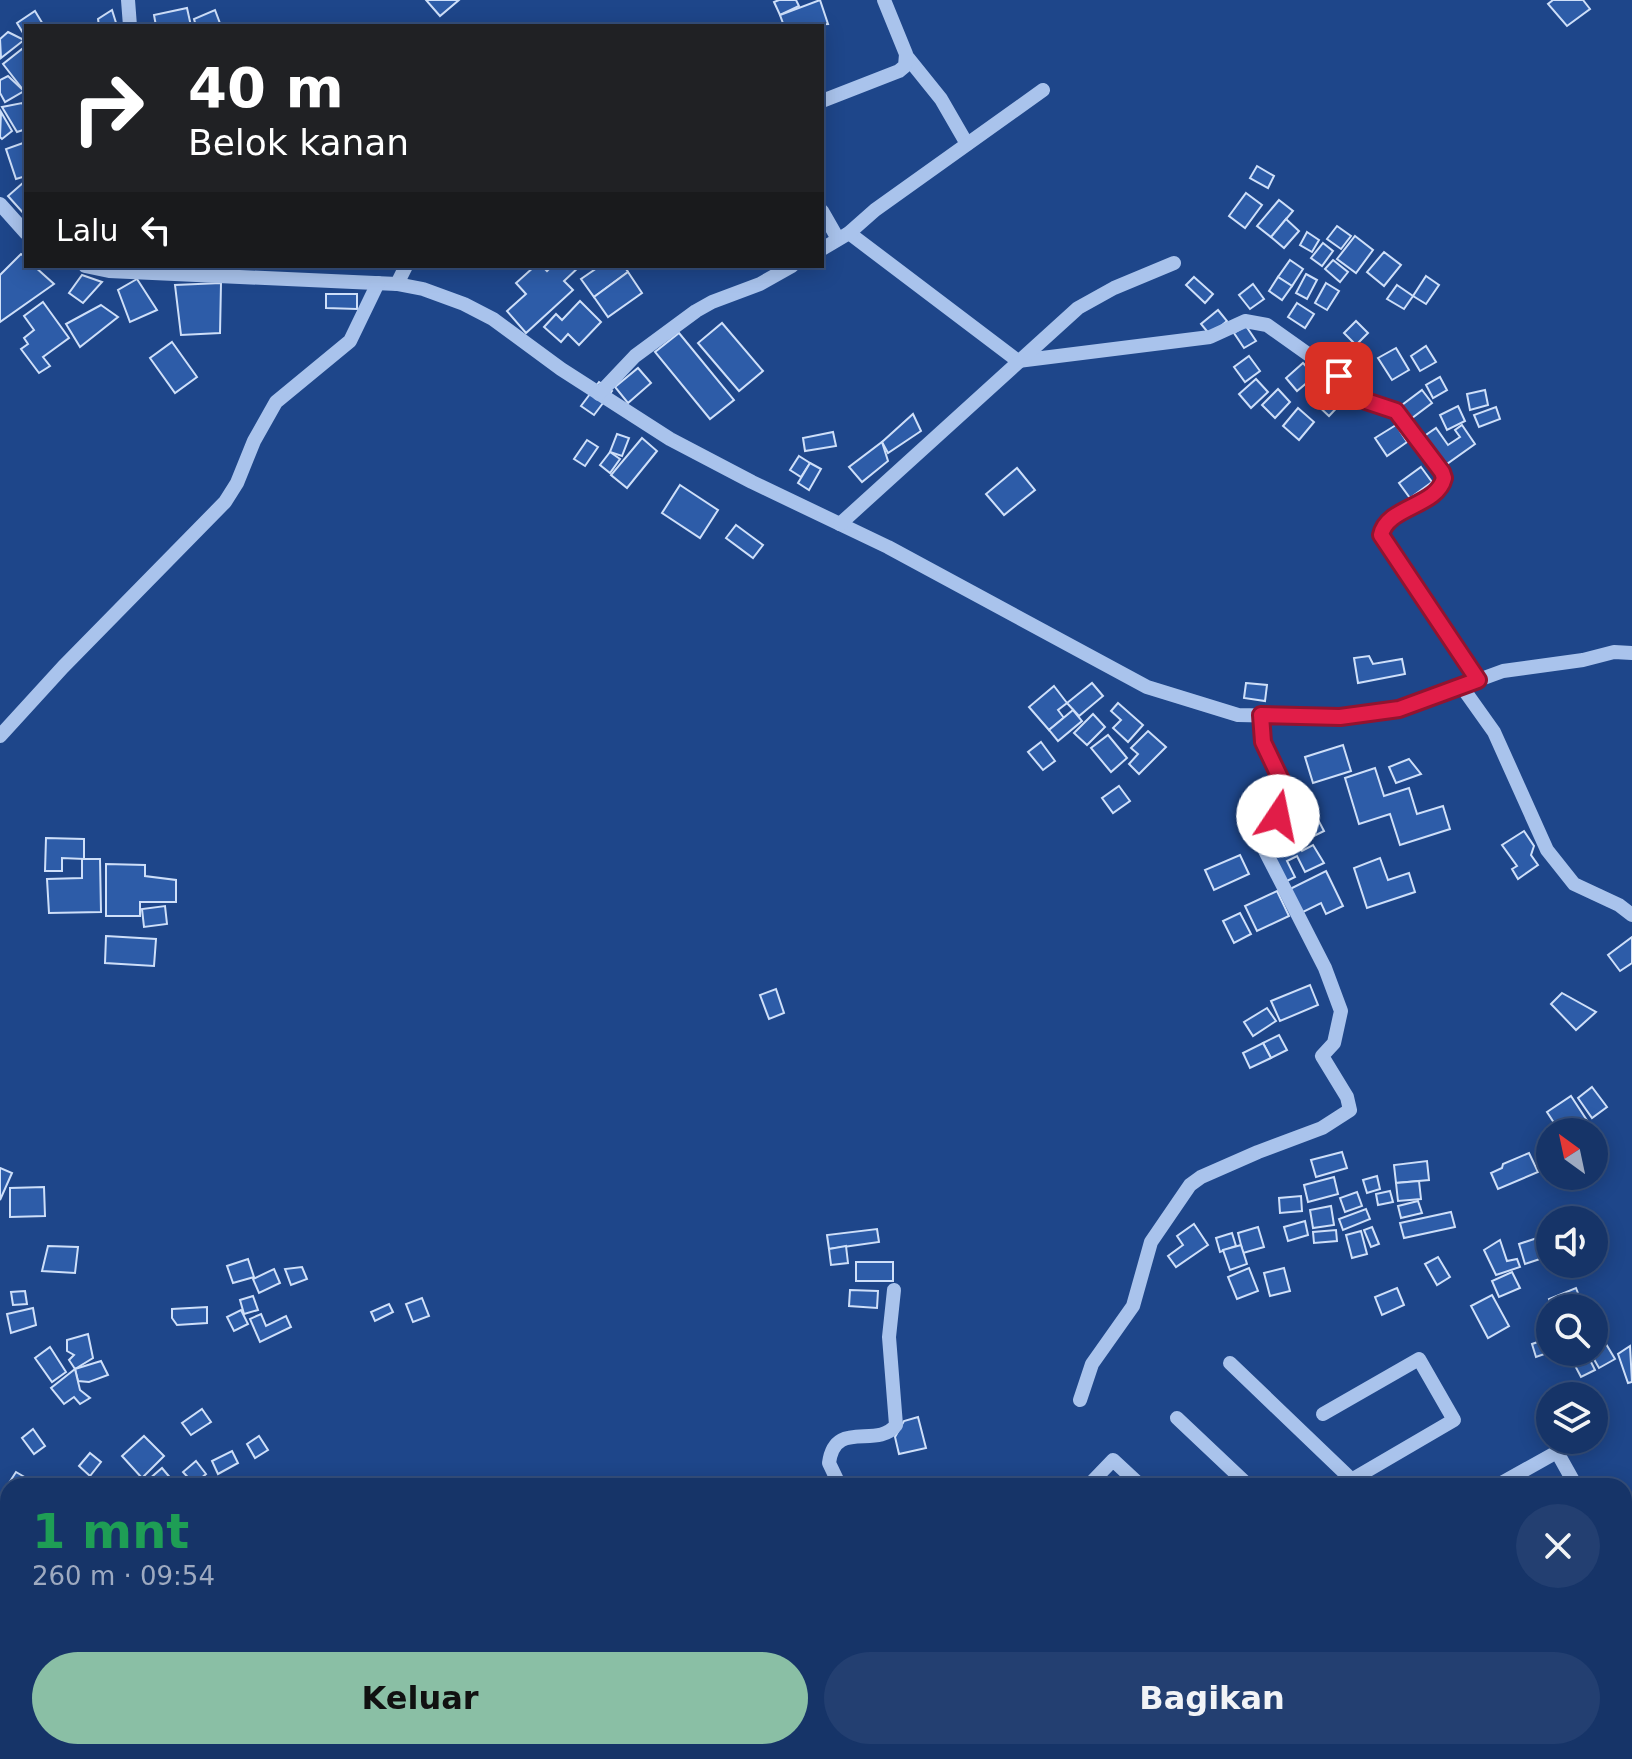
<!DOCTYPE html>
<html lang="id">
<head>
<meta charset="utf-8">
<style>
	:root { --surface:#163468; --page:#233f71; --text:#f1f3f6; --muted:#9eaac0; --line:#354f7c; --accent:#8abfa5 }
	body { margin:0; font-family:"DejaVu Sans",sans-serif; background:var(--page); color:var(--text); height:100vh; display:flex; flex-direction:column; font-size:30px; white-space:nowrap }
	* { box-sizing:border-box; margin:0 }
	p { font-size:26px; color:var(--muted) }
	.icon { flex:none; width:44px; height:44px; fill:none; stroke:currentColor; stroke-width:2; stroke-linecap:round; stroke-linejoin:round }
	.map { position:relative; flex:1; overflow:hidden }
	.sheet { position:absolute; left:0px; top:1478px; width:1632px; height:282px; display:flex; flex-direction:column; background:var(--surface); border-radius:24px 24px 0 0; box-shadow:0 4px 20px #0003,0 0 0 2px var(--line) }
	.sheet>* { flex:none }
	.hud { position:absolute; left:24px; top:24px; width:800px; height:244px; border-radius:0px; box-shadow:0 4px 20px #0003,0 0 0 2px var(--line); background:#202124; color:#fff; overflow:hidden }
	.needle { width:52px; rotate:327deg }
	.tools { position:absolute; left:1536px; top:1118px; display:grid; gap:16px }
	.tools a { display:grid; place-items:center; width:72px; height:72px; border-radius:50%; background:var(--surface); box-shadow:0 4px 20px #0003,0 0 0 2px var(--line); font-size:40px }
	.pin { position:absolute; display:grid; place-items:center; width:68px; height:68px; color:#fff; margin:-34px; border-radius:16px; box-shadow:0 4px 12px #0006 }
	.me { position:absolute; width:88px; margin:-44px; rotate:11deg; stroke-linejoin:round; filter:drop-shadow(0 0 6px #0008) }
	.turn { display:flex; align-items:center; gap:28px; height:168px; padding:0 32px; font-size:36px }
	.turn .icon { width:104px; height:104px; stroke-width:2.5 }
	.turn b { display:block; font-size:56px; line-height:68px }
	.then { display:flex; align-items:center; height:76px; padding:0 32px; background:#0003; gap:16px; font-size:30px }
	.round { display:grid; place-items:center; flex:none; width:84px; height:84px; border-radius:42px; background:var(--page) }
	.headline { display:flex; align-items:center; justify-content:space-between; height:136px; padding:0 32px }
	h1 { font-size:48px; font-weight:600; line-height:60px; color:#1e9e55 }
	.action { display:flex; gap:16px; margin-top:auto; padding:16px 32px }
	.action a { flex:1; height:92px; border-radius:48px; background:var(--accent); color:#111; font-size:32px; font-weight:600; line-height:92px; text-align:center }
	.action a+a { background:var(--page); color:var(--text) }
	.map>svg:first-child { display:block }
	.building { fill:#2d5ca8; stroke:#cedff9; stroke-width:2 }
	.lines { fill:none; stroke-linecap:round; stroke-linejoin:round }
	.minor { stroke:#a9c3ec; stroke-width:14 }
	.route-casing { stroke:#92132f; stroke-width:20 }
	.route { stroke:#e11d48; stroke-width:14 }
</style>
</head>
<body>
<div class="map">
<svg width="1632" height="1759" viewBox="0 0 1632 1759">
	<rect width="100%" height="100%" fill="#1e468a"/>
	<g class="building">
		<path d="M426 0H459L440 16Z"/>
		<path d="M779 0H796L799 6 780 15 774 2Z"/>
		<path d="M820 0 828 24 784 26 780 15Z"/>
		<path d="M1553 0H1583L1590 9 1567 26 1548 4Z"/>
		<path d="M187 8 191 26H156L154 15Z"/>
		<path d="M112 10 117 26H99L98 19Z"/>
		<path d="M215 10 221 26H196L194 19Z"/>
		<path d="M35 11 44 26H26V38L17 23Z"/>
		<path d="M8 32 24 40 1 58 0 39Z"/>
		<path d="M22 49 26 54 24 91 3 64Z"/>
		<path d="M8 76 24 91 5 102 0 93V80Z"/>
		<path d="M22 103 26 110V129L17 132 2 107Z"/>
		<path d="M1 112 12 131 2 139 0 137Z"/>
		<path d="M26 142V176L16 179 6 149Z"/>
		<path d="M1257 166 1274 176 1268 188 1250 178Z"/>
		<path d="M24 182H26L25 215 8 196Z"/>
		<path d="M1246 193 1262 205 1245 228 1229 216Z"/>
		<path d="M1279 200 1293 211 1271 237 1257 226Z"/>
		<path d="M1286 219 1299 231 1284 248 1271 237Z"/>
		<path d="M1337 226 1351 236 1341 249 1327 239Z"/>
		<path d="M1307 232 1319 240 1312 252 1300 245Z"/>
		<path d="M1355 236 1373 250 1356 273 1337 259Z"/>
		<path d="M1323 243 1333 251 1322 266 1311 258Z"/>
		<path d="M1384 252 1401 265 1384 286 1367 272Z"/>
		<path d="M21 254 26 258V266H34L54 284 0 322V275Z"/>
		<path d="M1290 260 1303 269 1292 286 1278 277Z"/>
		<path d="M1333 260 1348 272 1340 282 1325 269Z"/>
		<path d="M535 266H542L547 271 552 266H580L564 281 573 290 526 333 507 311 526 294 516 283Z"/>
		<path d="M600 266H624L628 272 594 297 581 279Z"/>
		<path d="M628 272 642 293 608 317 594 297Z"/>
		<path d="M1306 274 1317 280 1307 299 1296 293Z"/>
		<path d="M82 275 102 282 83 303 69 293Z"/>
		<path d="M1426 276 1439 285 1426 304 1413 296Z"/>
		<path d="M1194 277 1213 294 1205 303 1186 285Z"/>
		<path d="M1278 277 1292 286 1282 300 1269 291Z"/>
		<path d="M137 279 157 310 130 322 118 290Z"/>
		<path d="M221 283 220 333 181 335 175 285Z"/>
		<path d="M1326 283 1339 291 1327 310 1315 303Z"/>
		<path d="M1253 284 1264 299 1250 309 1239 295Z"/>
		<path d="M1397 285 1413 296 1404 309 1387 299Z"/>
		<path d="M326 294H357V309L326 308Z"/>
		<path d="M580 301 601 322 579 345 568 334 561 342 544 327 556 314 562 320Z"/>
		<path d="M43 302 69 338 43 357 50 366 39 373 21 349 28 344 24 338 34 330 24 316Z"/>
		<path d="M1297 303 1314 314 1305 328 1288 317Z"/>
		<path d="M101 305 118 317 80 347 66 324Z"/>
		<path d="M1218 310 1227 321 1210 335 1201 324Z"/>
		<path d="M1356 321 1368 333 1356 345 1344 333Z"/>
		<path d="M722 323 763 371 739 391 698 343Z"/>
		<path d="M1246 326 1256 341 1244 348 1234 333Z"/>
		<path d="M679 333 734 400 710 419 655 352Z"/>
		<path d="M172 342 197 377 175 393 150 358Z"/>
		<path d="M1426 346 1436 362 1420 371 1411 356Z"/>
		<path d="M1396 348 1409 370 1392 380 1378 358Z"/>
		<path d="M1249 356 1260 371 1245 382 1234 367Z"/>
		<path d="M1303 363 1315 376 1297 391 1286 378Z"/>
		<path d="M638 368 651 383 628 403 615 387Z"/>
		<path d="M1440 377 1447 390 1433 398 1426 385Z"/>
		<path d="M1256 379 1268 392 1251 408 1239 394Z"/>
		<path d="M599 382 612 391 594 415 581 406Z"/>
		<path d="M1332 386 1345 399 1329 416 1315 403Z"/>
		<path d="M1278 389 1290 402 1275 418 1262 405Z"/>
		<path d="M1422 390 1432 403 1412 418 1402 405Z"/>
		<path d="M1485 390 1488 405 1470 410 1467 394Z"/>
		<path d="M1458 406 1465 421 1447 430 1440 415Z"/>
		<path d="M1496 407 1500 419 1479 427 1474 415Z"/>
		<path d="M1298 408 1314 422 1299 440 1283 426Z"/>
		<path d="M913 414 921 431 888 453 882 442Z"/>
		<path d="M1396 425 1407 442 1387 456 1375 438Z"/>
		<path d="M1462 425 1475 444 1444 466 1423 437 1436 428 1448 445 1460 437 1455 430Z"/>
		<path d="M833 432 836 446 805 451 803 438Z"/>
		<path d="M617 434 629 438 622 456 610 452Z"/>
		<path d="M642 438 657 451 627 488 611 475Z"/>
		<path d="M587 440 598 447 585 466 574 459Z"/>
		<path d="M882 442 888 461 862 482 849 467Z"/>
		<path d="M610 452 620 459 610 473 600 465Z"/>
		<path d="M799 456 810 463 801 477 790 470Z"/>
		<path d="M810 463 821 469 809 490 798 483Z"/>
		<path d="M1421 467 1432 482 1410 498 1399 483Z"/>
		<path d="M1017 468 1035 490 1004 515 986 494Z"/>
		<path d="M680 485 718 510 700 538 662 513Z"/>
		<path d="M736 525 763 545 753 558 726 538Z"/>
		<path d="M1369 656 1373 664 1402 659 1405 674 1358 683 1354 658Z"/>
		<path d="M1092 683 1103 696 1079 716 1067 703Z"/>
		<path d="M1246 683 1267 685 1265 701 1244 698Z"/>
		<path d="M1054 686 1067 703 1058 710 1064 718 1049 730 1029 707Z"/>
		<path d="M1118 703 1143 725 1128 742 1113 728 1121 720 1111 711Z"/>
		<path d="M1073 710 1082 721 1058 741 1049 730Z"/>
		<path d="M1093 714 1105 727 1087 745 1074 733Z"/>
		<path d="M1148 731 1166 747 1139 774 1129 764 1138 754 1131 748Z"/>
		<path d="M1108 735 1127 758 1111 772 1091 748Z"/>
		<path d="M1041 742 1055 761 1043 770 1028 752Z"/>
		<path d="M1343 745 1351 771 1313 783 1305 757Z"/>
		<path d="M1409 759 1421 774 1396 783 1389 767Z"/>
		<path d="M1375 768 1384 796 1409 788 1417 814 1443 806 1450 829 1400 845 1390 814 1359 824 1345 778Z"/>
		<path d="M1119 786 1130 801 1113 813 1102 798Z"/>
		<path d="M1314 812 1324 831 1304 841 1294 822Z"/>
		<path d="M1284 819 1302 851 1313 845 1324 863 1305 872 1297 856 1287 861 1295 877 1285 882 1262 831Z"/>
		<path d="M1524 831 1534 846 1531 855 1538 865 1518 879 1512 869 1517 866 1502 845Z"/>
		<path d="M46 838 84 839V859L62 858V871H45Z"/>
		<path d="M1240 855 1249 874 1214 890 1205 870Z"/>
		<path d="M1380 858 1388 880 1409 873 1415 892 1367 908 1354 868Z"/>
		<path d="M82 859H100L101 912 49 913 47 879 82 878Z"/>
		<path d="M106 864 145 865V876L176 880V902H140V916H106Z"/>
		<path d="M1326 871 1343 906 1326 914 1321 903 1301 913 1290 889Z"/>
		<path d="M1277 891 1289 916 1257 931 1245 906Z"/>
		<path d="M165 906 167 924 144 927 142 909Z"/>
		<path d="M1240 913 1251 934 1234 943 1223 921Z"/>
		<path d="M106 936 156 939 154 966 105 963Z"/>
		<path d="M1632 937V963L1620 971 1608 955Z"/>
		<path d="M1310 985 1318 1005 1280 1021 1271 1001Z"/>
		<path d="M776 989 784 1013 769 1019 760 995Z"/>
		<path d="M1562 993 1596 1012 1576 1030 1551 1004Z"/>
		<path d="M1267 1008 1276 1021 1253 1036 1244 1022Z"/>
		<path d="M1279 1035 1287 1050 1271 1058 1263 1043Z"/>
		<path d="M1263 1043 1271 1058 1250 1068 1243 1053Z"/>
		<path d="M1592 1087 1607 1107 1592 1118 1578 1098Z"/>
		<path d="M1571 1096 1592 1128 1586 1132H1560L1547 1112Z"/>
		<path d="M1342 1152 1347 1168 1316 1177 1311 1160Z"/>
		<path d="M1529 1153 1538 1172 1498 1189 1491 1173 1502 1168 1503 1164Z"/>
		<path d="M1427 1161 1429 1180 1396 1183 1394 1165Z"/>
		<path d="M0 1168 12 1173 0 1200Z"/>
		<path d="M1377 1176 1380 1189 1367 1193 1363 1180Z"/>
		<path d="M1334 1177 1338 1194 1308 1202 1304 1185Z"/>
		<path d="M1419 1181 1421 1199 1398 1201 1396 1183Z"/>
		<path d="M44 1187 45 1216 10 1217V1188Z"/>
		<path d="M1390 1191 1393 1202 1378 1205 1376 1194Z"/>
		<path d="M1357 1192 1362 1206 1345 1212 1340 1198Z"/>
		<path d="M1301 1196 1302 1211 1280 1213 1279 1198Z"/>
		<path d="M1418 1201 1422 1213 1401 1218 1398 1206Z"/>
		<path d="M1331 1206 1334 1225 1313 1228 1310 1210Z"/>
		<path d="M1366 1209 1370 1219 1343 1230 1339 1219Z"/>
		<path d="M1451 1212 1455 1227 1404 1238 1400 1223Z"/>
		<path d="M1305 1221 1308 1235 1288 1241 1284 1227Z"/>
		<path d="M1194 1224 1208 1245 1176 1267 1168 1256 1183 1245 1177 1236Z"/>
		<path d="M1258 1227 1264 1247 1243 1253 1238 1233Z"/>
		<path d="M1372 1227 1379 1244 1371 1247 1364 1230Z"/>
		<path d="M877 1229 879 1242 829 1249 827 1235Z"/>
		<path d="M1336 1230 1337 1241 1314 1243 1313 1232Z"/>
		<path d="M1361 1231 1367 1254 1352 1258 1346 1235Z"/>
		<path d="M1232 1233 1236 1246 1220 1252 1216 1238Z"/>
		<path d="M1543 1236 1549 1256 1525 1264 1519 1244Z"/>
		<path d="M1500 1240 1507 1261 1517 1259 1520 1267 1496 1275 1484 1250Z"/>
		<path d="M1241 1245 1247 1264 1230 1270 1223 1250Z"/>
		<path d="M48 1246 78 1247 75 1273 42 1271Z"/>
		<path d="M846 1246 848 1263 831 1265 829 1249Z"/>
		<path d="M1438 1257 1450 1277 1437 1285 1425 1264Z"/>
		<path d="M248 1259 254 1277 233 1283 227 1266Z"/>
		<rect x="856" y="1262" width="37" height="19"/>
		<path d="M302 1267 307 1279 291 1285 285 1269Z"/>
		<path d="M1249 1268 1258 1291 1237 1299 1228 1277Z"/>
		<path d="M1284 1268 1290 1291 1270 1296 1264 1273Z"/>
		<path d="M274 1269 280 1283 259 1293 253 1279Z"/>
		<path d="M1512 1272 1520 1288 1499 1297 1492 1281Z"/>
		<path d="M1397 1288 1404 1305 1382 1315 1375 1297Z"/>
		<path d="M1576 1288 1583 1306 1552 1308 1549 1299Z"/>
		<path d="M850 1290 878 1291 877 1308 849 1306Z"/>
		<path d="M25 1291 27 1304 13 1305 11 1292Z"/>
		<path d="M1492 1295 1509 1326 1488 1338 1471 1306Z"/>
		<path d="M253 1296 258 1310 244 1314 240 1300Z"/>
		<path d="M422 1298 429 1316 413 1322 406 1304Z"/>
		<path d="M389 1304 393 1312 375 1321 371 1312Z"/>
		<path d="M207 1307V1323L177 1325 172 1318V1309Z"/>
		<path d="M33 1308 36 1325 11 1333 7 1314Z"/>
		<path d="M241 1310 248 1324 234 1331 227 1317Z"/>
		<path d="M261 1314 266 1326 286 1316 291 1327 260 1342 250 1319Z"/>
		<path d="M88 1334 93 1358 75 1369 69 1360 74 1355 67 1351V1340Z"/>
		<path d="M1550 1338V1352L1536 1357 1532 1344Z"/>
		<path d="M1606 1344 1615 1359 1599 1368 1591 1354Z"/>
		<path d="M1630 1346 1632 1382 1628 1383 1618 1354Z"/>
		<path d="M50 1347 66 1372 52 1382 35 1358Z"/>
		<path d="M1583 1352H1586L1595 1370 1581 1377 1571 1358Z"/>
		<path d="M101 1361 108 1375 89 1382 78 1381 75 1369Z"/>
		<path d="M75 1369 80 1390 90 1398 80 1404 74 1397 64 1404 51 1388Z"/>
		<path d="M202 1409 211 1422 191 1435 182 1423Z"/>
		<path d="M918 1417 926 1448 899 1454 895 1437 904 1421Z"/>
		<path d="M33 1429 45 1446 34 1454 22 1438Z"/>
		<path d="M144 1436 164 1456 142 1478 122 1456Z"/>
		<path d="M259 1436 268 1450 255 1458 247 1444Z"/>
		<path d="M232 1451 238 1463 218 1474 212 1461Z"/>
		<path d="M90 1453 101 1462 90 1476 79 1466Z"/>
		<path d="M196 1461 206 1474 194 1484 183 1472Z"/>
		<path d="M162 1468 172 1480 165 1486H141Z"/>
		<path d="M16 1472 28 1479 23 1486H13L9 1483Z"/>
		<path d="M2 1529 8 1532V1548L5 1556 0 1554Z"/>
		<path d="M3 1647 8 1649V1677L0 1674V1653Z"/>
		<path d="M1624 1681 1632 1693V1713L1626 1716Z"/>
		<path d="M122 1752H144L150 1756 148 1759H117Z"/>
	</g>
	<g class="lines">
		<g class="minor">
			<path d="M128 0 130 26"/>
			<path d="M908 58 941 99 967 144"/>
			<path d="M822 101 899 71 905 66 906 54 884 0"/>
			<path d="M0 204 26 233"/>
			<path d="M822 211 838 239"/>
			<path d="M849 233 1018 361 1210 337 1245 321 1267 325 1343 379 1366 401 1396 411 1442 472 1444 478C1437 507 1387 506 1381 535L1478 680"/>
			<path d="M822 249 849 233 875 210 1043 90"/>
			<path d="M85 266 109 271 397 284 423 289 464 304 493 319 561 369 670 439 752 482 888 547 1147 687 1238 715 1340 717 1399 709 1503 671 1583 660 1614 652 1632 653"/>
			<path d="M397 284 406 266"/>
			<path d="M599 394 635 356 696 311 712 302 760 284 792 266"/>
			<path d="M840 524 1078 308 1114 288 1174 263"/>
			<path d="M1462 687 1494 732 1547 850 1574 884 1619 905 1632 915"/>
			<path d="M0 736 63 667 225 502 237 483 254 441 276 402 350 341 378 283"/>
			<path d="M1230 1363 1351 1479"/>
			<path d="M1080 1400 1092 1364 1133 1306 1151 1242 1190 1185 1201 1177 1258 1152 1322 1128 1350 1110 1347 1097 1322 1056 1334 1043 1341 1011 1325 968 1257 835 1259 828 1291 810 1292 803 1263 742 1261 715"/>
			<path d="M1323 1414 1419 1359 1454 1420 1341 1486"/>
			<path d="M1177 1418 1249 1486"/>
			<path d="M840 1486 829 1463C835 1418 877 1450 896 1425L889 1337 894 1290"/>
			<path d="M1088 1486 1113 1460 1141 1486"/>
			<path d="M1496 1486 1557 1452 1576 1486"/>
			<path d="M1624 1592 1632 1606"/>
			<path d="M0 1601 8 1605"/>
			<path d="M1624 1673 1632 1668"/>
			<path d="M0 1708 8 1712"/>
			<path d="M281 1752 293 1759"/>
			<path d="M1086 1752 1093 1759"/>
			<path d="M1212 1752 1219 1759"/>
			<path d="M1340 1752 1347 1759"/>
			<path d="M0 1755 8 1743"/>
			<path d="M782 1759 786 1752"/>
			<path d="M1028 1759 1035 1752"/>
			<path d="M1429 1759 1436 1752"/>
			<path d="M1566 1759 1572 1752"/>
		</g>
	</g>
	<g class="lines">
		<g class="route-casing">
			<path id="route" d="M1278 816 1291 810 1292 803 1263 742 1261 715 1340 717 1399 709 1478 680 1381 535C1387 506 1437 507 1444 478L1442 472 1396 411 1366 401 1339 376"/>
		</g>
		<use href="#route" class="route"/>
	</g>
</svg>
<div class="tools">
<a><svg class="needle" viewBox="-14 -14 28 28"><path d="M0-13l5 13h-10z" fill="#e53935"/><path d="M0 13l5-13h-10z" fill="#9eaac0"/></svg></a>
<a><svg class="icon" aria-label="sound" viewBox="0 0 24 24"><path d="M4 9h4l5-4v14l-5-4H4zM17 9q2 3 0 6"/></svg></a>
<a><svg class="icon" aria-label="search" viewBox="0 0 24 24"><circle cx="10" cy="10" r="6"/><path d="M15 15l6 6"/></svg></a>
<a><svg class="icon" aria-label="layers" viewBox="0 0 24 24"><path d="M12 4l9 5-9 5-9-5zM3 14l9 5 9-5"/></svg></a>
</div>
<div class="pin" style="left:1339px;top:376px;background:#d93025"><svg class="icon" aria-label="arrive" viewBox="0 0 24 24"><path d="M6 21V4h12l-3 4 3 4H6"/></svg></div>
<svg class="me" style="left:1278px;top:816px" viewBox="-20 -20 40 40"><circle r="19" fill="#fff"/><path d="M0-13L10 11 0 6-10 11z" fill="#e11d48"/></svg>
<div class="hud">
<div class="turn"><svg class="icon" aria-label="right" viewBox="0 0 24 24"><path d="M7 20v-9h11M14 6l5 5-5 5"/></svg><div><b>40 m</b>Belok kanan</div></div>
<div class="then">Lalu<svg class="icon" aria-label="left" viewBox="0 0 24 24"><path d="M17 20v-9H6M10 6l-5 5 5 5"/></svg></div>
</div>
<section class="sheet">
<div class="headline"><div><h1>1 mnt</h1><p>260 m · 09:54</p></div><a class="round"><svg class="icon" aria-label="close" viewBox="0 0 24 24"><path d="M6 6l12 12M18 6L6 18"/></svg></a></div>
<div class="action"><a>Keluar</a><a>Bagikan</a></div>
</section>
</div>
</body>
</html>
